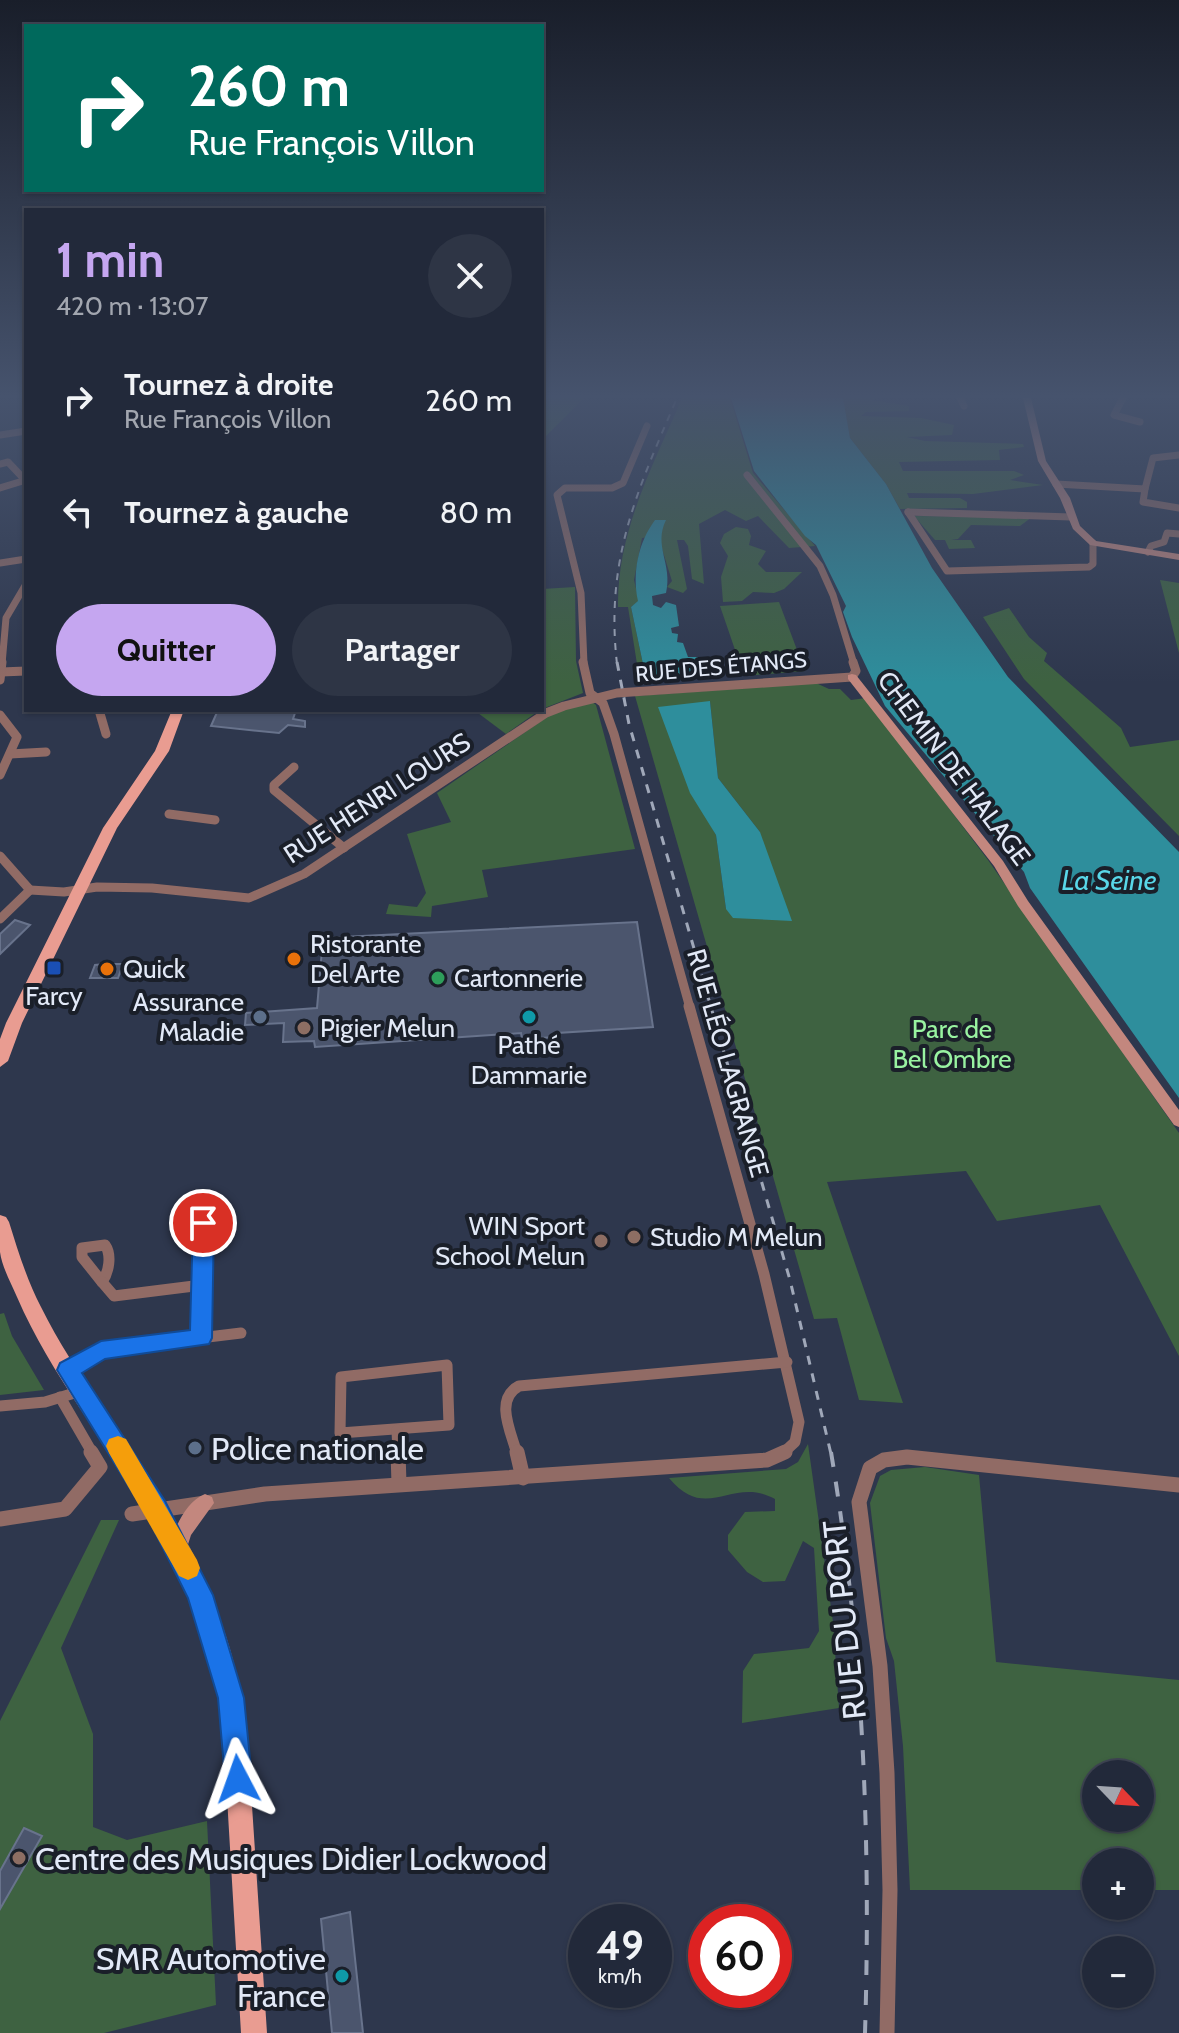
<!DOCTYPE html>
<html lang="fr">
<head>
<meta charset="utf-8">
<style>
	:root { --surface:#22293a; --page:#2e3545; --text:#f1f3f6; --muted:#a2a6af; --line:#3f4554; --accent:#c5a6f0 }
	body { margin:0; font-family:Cabin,sans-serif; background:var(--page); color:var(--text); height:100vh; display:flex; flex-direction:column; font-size:30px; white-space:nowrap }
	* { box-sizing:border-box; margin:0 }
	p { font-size:26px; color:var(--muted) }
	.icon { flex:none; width:44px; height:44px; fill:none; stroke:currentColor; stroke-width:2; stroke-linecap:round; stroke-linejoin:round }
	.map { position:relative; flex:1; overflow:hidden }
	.side { position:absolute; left:24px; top:208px; width:520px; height:504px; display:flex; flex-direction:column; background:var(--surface); border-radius:0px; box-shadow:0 2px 6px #0004,0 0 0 2px var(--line) }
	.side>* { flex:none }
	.top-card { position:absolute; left:24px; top:24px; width:520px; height:168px; border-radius:0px; box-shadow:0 2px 6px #0004,0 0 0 2px var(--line); background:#00695c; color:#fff; overflow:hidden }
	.needle { width:52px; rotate:115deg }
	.tools { position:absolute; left:1082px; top:1760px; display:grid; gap:16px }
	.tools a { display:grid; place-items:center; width:72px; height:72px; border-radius:50%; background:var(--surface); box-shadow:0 2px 6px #0004,0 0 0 2px var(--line); font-size:40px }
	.speed { position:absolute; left:568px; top:1904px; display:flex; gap:16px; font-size:40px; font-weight:700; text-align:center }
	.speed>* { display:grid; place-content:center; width:104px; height:104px; border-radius:50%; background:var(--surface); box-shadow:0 2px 6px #0004,0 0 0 2px var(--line); line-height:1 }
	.speed small { font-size:20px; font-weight:400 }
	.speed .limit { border:12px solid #d22; background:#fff; color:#111 }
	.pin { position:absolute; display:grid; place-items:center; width:68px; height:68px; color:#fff; margin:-34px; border:4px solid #fff; border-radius:50%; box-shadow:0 2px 8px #0007 }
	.me { position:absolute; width:88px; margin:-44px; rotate:356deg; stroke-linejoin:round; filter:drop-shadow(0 0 6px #0008) }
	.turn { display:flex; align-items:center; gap:28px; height:168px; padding:0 32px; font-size:36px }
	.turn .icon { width:104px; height:104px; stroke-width:2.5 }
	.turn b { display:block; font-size:56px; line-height:68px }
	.round { display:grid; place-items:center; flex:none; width:84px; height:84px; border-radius:42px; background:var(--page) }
	.head { display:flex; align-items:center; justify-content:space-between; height:136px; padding:0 32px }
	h1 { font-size:48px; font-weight:700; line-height:60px; color:var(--accent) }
	.action { display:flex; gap:16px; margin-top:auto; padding:16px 32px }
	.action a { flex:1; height:92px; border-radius:48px; background:var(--accent); color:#111; font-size:32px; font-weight:700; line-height:92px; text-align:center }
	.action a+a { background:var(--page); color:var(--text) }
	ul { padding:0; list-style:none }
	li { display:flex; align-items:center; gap:24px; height:112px; padding:0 32px }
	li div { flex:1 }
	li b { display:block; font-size:30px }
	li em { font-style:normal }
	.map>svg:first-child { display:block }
	.green { fill:#3e6241; fill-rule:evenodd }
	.water { fill:#2e8e9c }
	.building { fill:#4b556d; stroke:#68738c; stroke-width:2 }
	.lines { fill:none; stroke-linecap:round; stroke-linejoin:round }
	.street-far3 { stroke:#916b65; stroke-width:7 }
	.street-far2 { stroke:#916b65; stroke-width:9 }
	.street-far1 { stroke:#916b65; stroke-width:11 }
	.street { stroke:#916b65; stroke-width:15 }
	.secondary { fill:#c3877e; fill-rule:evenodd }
	.primary { fill:#e99c91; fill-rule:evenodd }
	.rail-far2 { stroke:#a0a8b9; stroke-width:2; stroke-dasharray:7 7; stroke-linecap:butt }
	.rail-far1 { stroke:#a0a8b9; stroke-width:3; stroke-dasharray:9 9; stroke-linecap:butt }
	.rail { stroke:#a0a8b9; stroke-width:4; stroke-dasharray:15 15; stroke-linecap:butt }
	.route { fill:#1a73e8; stroke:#114b97; stroke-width:2 }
	.slow { fill:#f59e0b }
	.food-dot { fill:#e8710a; stroke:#1a1f29; stroke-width:3 }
	.transit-dot { fill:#1a4fb4; stroke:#1a1f29; stroke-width:3 }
	.leisure-dot { fill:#2e9e5b; stroke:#1a1f29; stroke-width:3 }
	.service-dot { fill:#5c6f8a; stroke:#1a1f29; stroke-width:3 }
	.culture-dot { fill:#0f9aa8; stroke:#1a1f29; stroke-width:3 }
	.education-dot { fill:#8d6e63; stroke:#1a1f29; stroke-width:3 }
	.labels { text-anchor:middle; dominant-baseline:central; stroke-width:8; stroke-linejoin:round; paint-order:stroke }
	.far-street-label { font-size:22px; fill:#e2e9f7; stroke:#1a1f29 }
	.street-label { font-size:26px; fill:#e2e9f7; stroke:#1a1f29 }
	.poi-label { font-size:26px; fill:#e2e9f7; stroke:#1a1f29; text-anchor:start }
	.park-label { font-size:26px; fill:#99f3a1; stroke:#1a1f29 }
	.water-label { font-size:28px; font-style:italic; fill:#59d7e9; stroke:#1a1f29 }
	.near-poi-label { font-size:32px; fill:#e2e9f7; stroke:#1a1f29; text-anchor:start }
	.near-street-label { font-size:32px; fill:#e2e9f7; stroke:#1a1f29 }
</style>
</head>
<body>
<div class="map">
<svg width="1179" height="2033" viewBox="0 0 1179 2033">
	<rect width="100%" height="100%" fill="#2e374d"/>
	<g class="green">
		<path d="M542 398H584L542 440Z"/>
		<path d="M682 398H730L753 473 815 546 789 548 758 516 746 521 725 510 699 524 704 584 692 579 688 546 684 540H677L687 589 683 593 667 587 672 581 658 536 642 538 634 580 639 601 631 607 647 683H640L628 607H618C617 531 653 466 682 398Z"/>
		<path d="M843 398H879L871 400 909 406V411L866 412 861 416 921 418 954 425 952 435 907 437 925 441 1023 444 1024 447 999 450 1000 460 899 462 903 471H1014L1024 475 1010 480 1043 485 973 494 907 493 909 498H960L967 502V508L900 509 886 484 850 438Z"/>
		<path d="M914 516 1032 517 1020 526 971 525 958 539 951 540H971L975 548 949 549 945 540H935Z"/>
		<path d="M736 527 748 529 751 536 749 545 766 551 758 564 766 572H802L784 589 774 593 753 592 742 601 723 602 721 577 728 556 720 543 724 534Z"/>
		<path d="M1160 580 1179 583V653Z"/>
		<path d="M575 587 576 661 583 693 542 709V589Z"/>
		<path d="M779 602 805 671 744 676 720 606Z"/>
		<path d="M1009 608 1029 637 1047 653 1044 661 1121 728 1130 747 1179 740V836L1024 679 983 617Z"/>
		<path d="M816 683 829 689H840L851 700 866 698 988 860 1179 1133V1356L1100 1205 997 1221 966 1171 827 1182 903 1403 859 1400 837 1318 814 1319 635 696ZM710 701 718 778 760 832 726 909 716 835 705 815Z"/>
		<path d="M591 701 596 705 635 849 482 870 488 897 432 906 431 917 386 914 389 904 417 907 426 893 407 834 451 822 437 793 553 713Z"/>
		<path d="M474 710H540L506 734Z"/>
		<path d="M4 1313 12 1336 44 1390 0 1395V1314Z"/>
		<path d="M808 1444 833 1622 839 1708 742 1723 743 1671 754 1654 809 1648 819 1631 814 1548 803 1541 785 1581 763 1582 747 1572 728 1550V1535L745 1512 775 1511V1499C732 1475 707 1524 669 1478L786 1469 798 1462Z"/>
		<path d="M925 1467 979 1475 996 1662 1179 1680V1890H1140V1862H1096V1890H910L903 1746 894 1661 886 1638 870 1503 880 1476 891 1470ZM1096 1774H1140V1818H1096Z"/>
		<path d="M101 1520H119L61 1648 93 1734V1827L127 1840 207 1821 216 2005 104 2033H0V1721Z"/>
	</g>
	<g class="water">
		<path d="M731 398H843L850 438 886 484 932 568 1008 677 1179 852V1098L1030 888 1024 872 885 706 852 637 843 612 846 606 816 545 805 536 754 471Z"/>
		<path d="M655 520H666C653 546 673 564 666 593L652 596 653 605 661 608 666 602 676 605 679 626 671 628 672 633 678 634 677 642 683 643 688 657H700L705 664 701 676 647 683 631 607 638 601C632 573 638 543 655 520Z"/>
		<path d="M710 701 718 778 760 832 792 921 733 918 726 909 716 835 690 793 658 707Z"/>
	</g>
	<g class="building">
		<path d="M218 710H296L293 719 305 721V727L288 725 279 733 211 726Z"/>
		<path d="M15 920 30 925 0 954V934Z"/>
		<path d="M637 922 653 1027 557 1033V1037L522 1039 521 1033 315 1047 314 1041 283 1042 284 1023 245 1025 246 1013 317 1008 323 938Z"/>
		<path d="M106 964H123L118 978H90L95 965Z"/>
		<path d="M24 1828 42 1836 0 1909V1871Z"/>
		<path d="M350 1912 363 2033H332L321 1919Z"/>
	</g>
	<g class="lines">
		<g class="street-far3">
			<path d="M960 398 964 406"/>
			<path d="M1123 398 1114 415 1140 422"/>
			<path d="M0 435 26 431"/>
			<path d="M0 464 8 462 25 480"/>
			<path d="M747 475 820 566 833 595 854 664"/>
			<path d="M1056 484 1145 489 1153 458 1179 455"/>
			<path d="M0 488 26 480"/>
			<path d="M1145 489 1143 502 1179 508"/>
			<path d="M908 512 947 571 1089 567 1093 564V543"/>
			<path d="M908 512 1071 517"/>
			<path d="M1148 552 1151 546 1164 542 1167 533 1179 534"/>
			<path d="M0 563 26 559"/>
			<path d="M2 664 6 618 26 584"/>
			<path d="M584 664 581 593 557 495 565 488H612L623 483 647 426"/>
		</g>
		<g class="street-far2">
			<path d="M583 662 590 693 603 703 614 734 690 1008"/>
			<path d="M1 672 26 671"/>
			<path d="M0 680 2 662"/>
			<path d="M99 710 106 734"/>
			<path d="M0 715 17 737 0 775"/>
			<path d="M10 754 46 752"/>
			<path d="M294 767 274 785V790L344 848"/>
			<path d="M169 814 215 820"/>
			<path d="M0 856 30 890"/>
			<path d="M30 890 64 892 97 887 152 888 249 898 304 874 546 713 564 706 617 693 852 677 856 671 853 662"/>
			<path d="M0 919 30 890"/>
		</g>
		<g class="street-far1">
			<path d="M689 1006 764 1274 799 1422 795 1442 782 1454"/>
			<path d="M203 1223V1235L188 1236 185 1231 193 1224Z"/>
			<path d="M105 1245C112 1255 109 1272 102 1282L82 1257V1248Z"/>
			<path d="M102 1282 114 1296 202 1285"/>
			<path d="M201 1338 203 1235"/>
			<path d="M447 1365 449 1425 340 1433 341 1377Z"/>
			<path d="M68 1370 101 1350 241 1333"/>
			<path d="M60 1397 93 1454"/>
			<path d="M0 1406 45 1402 81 1391"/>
			<path d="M397 1430 398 1454"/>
			<path d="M517 1454C511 1432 494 1399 519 1386L787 1362"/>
		</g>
		<g class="street">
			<path d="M398 1452 399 1484"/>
			<path d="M517 1452 523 1478"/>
			<path d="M132 1514 265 1494 767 1460 785 1452"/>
			<path d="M0 1519 65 1509 100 1467 91 1452"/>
			<path d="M887 2033 890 1890 887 1773 880 1666 859 1502 870 1468 884 1460 907 1457 1179 1485"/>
		</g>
		<g class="secondary">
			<path d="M1023 398H1031L1046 461 1070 498 1080 526 1096 541 1179 554V560L1090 545 1073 529 1060 498 1038 461Z"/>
			<path d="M852 674 856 675 1003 861 1028 901 1179 1110V1127L1174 1125 1018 906 994 866 848 679V675Z"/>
			<path d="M205 1494 212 1497 214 1503 191 1535 185 1554 178 1557 171 1554 169 1548C174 1529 185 1502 205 1494Z"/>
		</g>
		<g class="primary">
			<path d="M172 710H184L169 751 117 828 22 1023 8 1061 0 1067V1039L6 1023 103 828 155 751Z"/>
			<path d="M0 1215 6 1217 9 1222C18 1251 27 1280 41 1307 75 1376 126 1436 165 1502 206 1572 237 1649 247 1730L267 2033H241L223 1730C215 1654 188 1583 150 1517 108 1443 51 1376 17 1297 11 1283 2 1267 0 1252 0 1240 0 1227 0 1215Z"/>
		</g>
		<path class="rail-far2" d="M617 664C605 560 637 491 677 398"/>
		<path class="rail-far1" d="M617 662 629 724 790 1280 831 1454"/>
		<path class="rail" d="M831 1452C863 1645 871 1838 865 2033"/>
	</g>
	<linearGradient id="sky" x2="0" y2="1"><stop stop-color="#191e2a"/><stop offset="0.58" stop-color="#46536d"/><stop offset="1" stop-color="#46536d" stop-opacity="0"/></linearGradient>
	<rect width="1179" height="683" fill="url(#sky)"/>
	<path class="route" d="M203 1215 211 1217 214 1223 212 1338 209 1344 105 1359 82 1373 165 1501 213 1595 244 1698 252 1779 248 1789 238 1793 229 1789 225 1779 218 1698 188 1598 147 1516 57 1370 60 1363 101 1341 190 1330 193 1223 196 1217Z"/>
	<path class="slow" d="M118 1436 126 1439 197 1560 200 1568 197 1576 188 1580 179 1576 109 1453 106 1446 109 1439Z"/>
	<g class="food-dot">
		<circle cx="294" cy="959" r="8"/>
		<circle cx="107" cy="969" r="8"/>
	</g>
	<rect class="transit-dot" x="46" y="960" width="16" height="16" rx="4"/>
	<circle class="leisure-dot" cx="438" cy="978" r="8"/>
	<g class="service-dot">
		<circle cx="260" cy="1017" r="8"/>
		<circle cx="195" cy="1448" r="8"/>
	</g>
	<g class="culture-dot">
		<circle cx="529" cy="1017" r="8"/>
		<circle cx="342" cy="1976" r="8"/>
	</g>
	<g class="education-dot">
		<circle cx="304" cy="1028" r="8"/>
		<circle cx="634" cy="1237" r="8"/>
		<circle cx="601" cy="1241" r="8"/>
		<circle cx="19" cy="1858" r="8"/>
	</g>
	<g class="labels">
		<g class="far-street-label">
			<text transform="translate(721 667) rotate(-5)">RUE DES ÉTANGS</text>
		</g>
		<g class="street-label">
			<text transform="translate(954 768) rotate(53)">CHEMIN DE HALAGE</text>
			<text transform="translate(377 798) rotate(-33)">RUE HENRI LOURS</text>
			<text transform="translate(728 1063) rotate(74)">RUE LÉO LAGRANGE</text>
		</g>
		<g class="poi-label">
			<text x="310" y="944">Ristorante<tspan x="310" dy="30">Del Arte</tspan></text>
			<text x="123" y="969">Quick</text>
			<text x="454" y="978">Cartonnerie</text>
			<text x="54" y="996" text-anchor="middle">Farcy</text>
			<text x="244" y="1002" text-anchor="end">Assurance<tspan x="244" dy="30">Maladie</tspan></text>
			<text x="320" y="1028">Pigier Melun</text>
			<text x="529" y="1045" text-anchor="middle">Pathé<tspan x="529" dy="30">Dammarie</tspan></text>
			<text x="585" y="1226" text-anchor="end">WIN Sport<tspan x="585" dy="30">School Melun</tspan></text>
			<text x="650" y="1237">Studio M Melun</text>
		</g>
		<g class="park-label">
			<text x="952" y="1029">Parc de<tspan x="952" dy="30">Bel Ombre</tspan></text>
		</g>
		<g class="water-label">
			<text x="1109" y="880">La Seine</text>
		</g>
		<g class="near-poi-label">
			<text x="211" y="1448">Police nationale</text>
			<text x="35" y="1858">Centre des Musiques Didier Lockwood</text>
			<text x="326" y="1958" text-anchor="end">SMR Automotive<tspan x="326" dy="37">France</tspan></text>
		</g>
		<g class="near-street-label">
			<text transform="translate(844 1620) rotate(-96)">RUE DU PORT</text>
		</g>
	</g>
</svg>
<div class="tools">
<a><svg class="needle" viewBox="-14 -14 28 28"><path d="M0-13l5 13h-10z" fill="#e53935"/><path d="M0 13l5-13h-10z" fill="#a2a6af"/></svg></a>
<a>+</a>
<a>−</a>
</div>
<div class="speed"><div>49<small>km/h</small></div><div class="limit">60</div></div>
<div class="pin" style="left:203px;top:1223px;background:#d93025"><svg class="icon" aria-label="arrive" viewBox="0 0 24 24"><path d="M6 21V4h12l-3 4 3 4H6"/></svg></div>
<svg class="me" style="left:238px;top:1779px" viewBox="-20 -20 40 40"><path d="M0-17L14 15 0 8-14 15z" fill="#1a73e8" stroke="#fff" stroke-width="4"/></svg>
<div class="top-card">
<div class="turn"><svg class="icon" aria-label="right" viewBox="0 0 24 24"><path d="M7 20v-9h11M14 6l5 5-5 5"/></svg><div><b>260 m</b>Rue François Villon</div></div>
</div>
<section class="side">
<div class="head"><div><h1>1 min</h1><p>420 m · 13:07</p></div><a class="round"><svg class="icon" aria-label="close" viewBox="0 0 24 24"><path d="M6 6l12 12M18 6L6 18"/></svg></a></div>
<ul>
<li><svg class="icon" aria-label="right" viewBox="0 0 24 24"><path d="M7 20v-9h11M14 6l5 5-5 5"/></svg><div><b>Tournez à droite</b><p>Rue François Villon</p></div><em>260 m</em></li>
<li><svg class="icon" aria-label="left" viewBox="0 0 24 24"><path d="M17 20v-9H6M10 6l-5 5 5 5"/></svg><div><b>Tournez à gauche</b></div><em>80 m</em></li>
</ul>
<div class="action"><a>Quitter</a><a>Partager</a></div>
</section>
</div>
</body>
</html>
